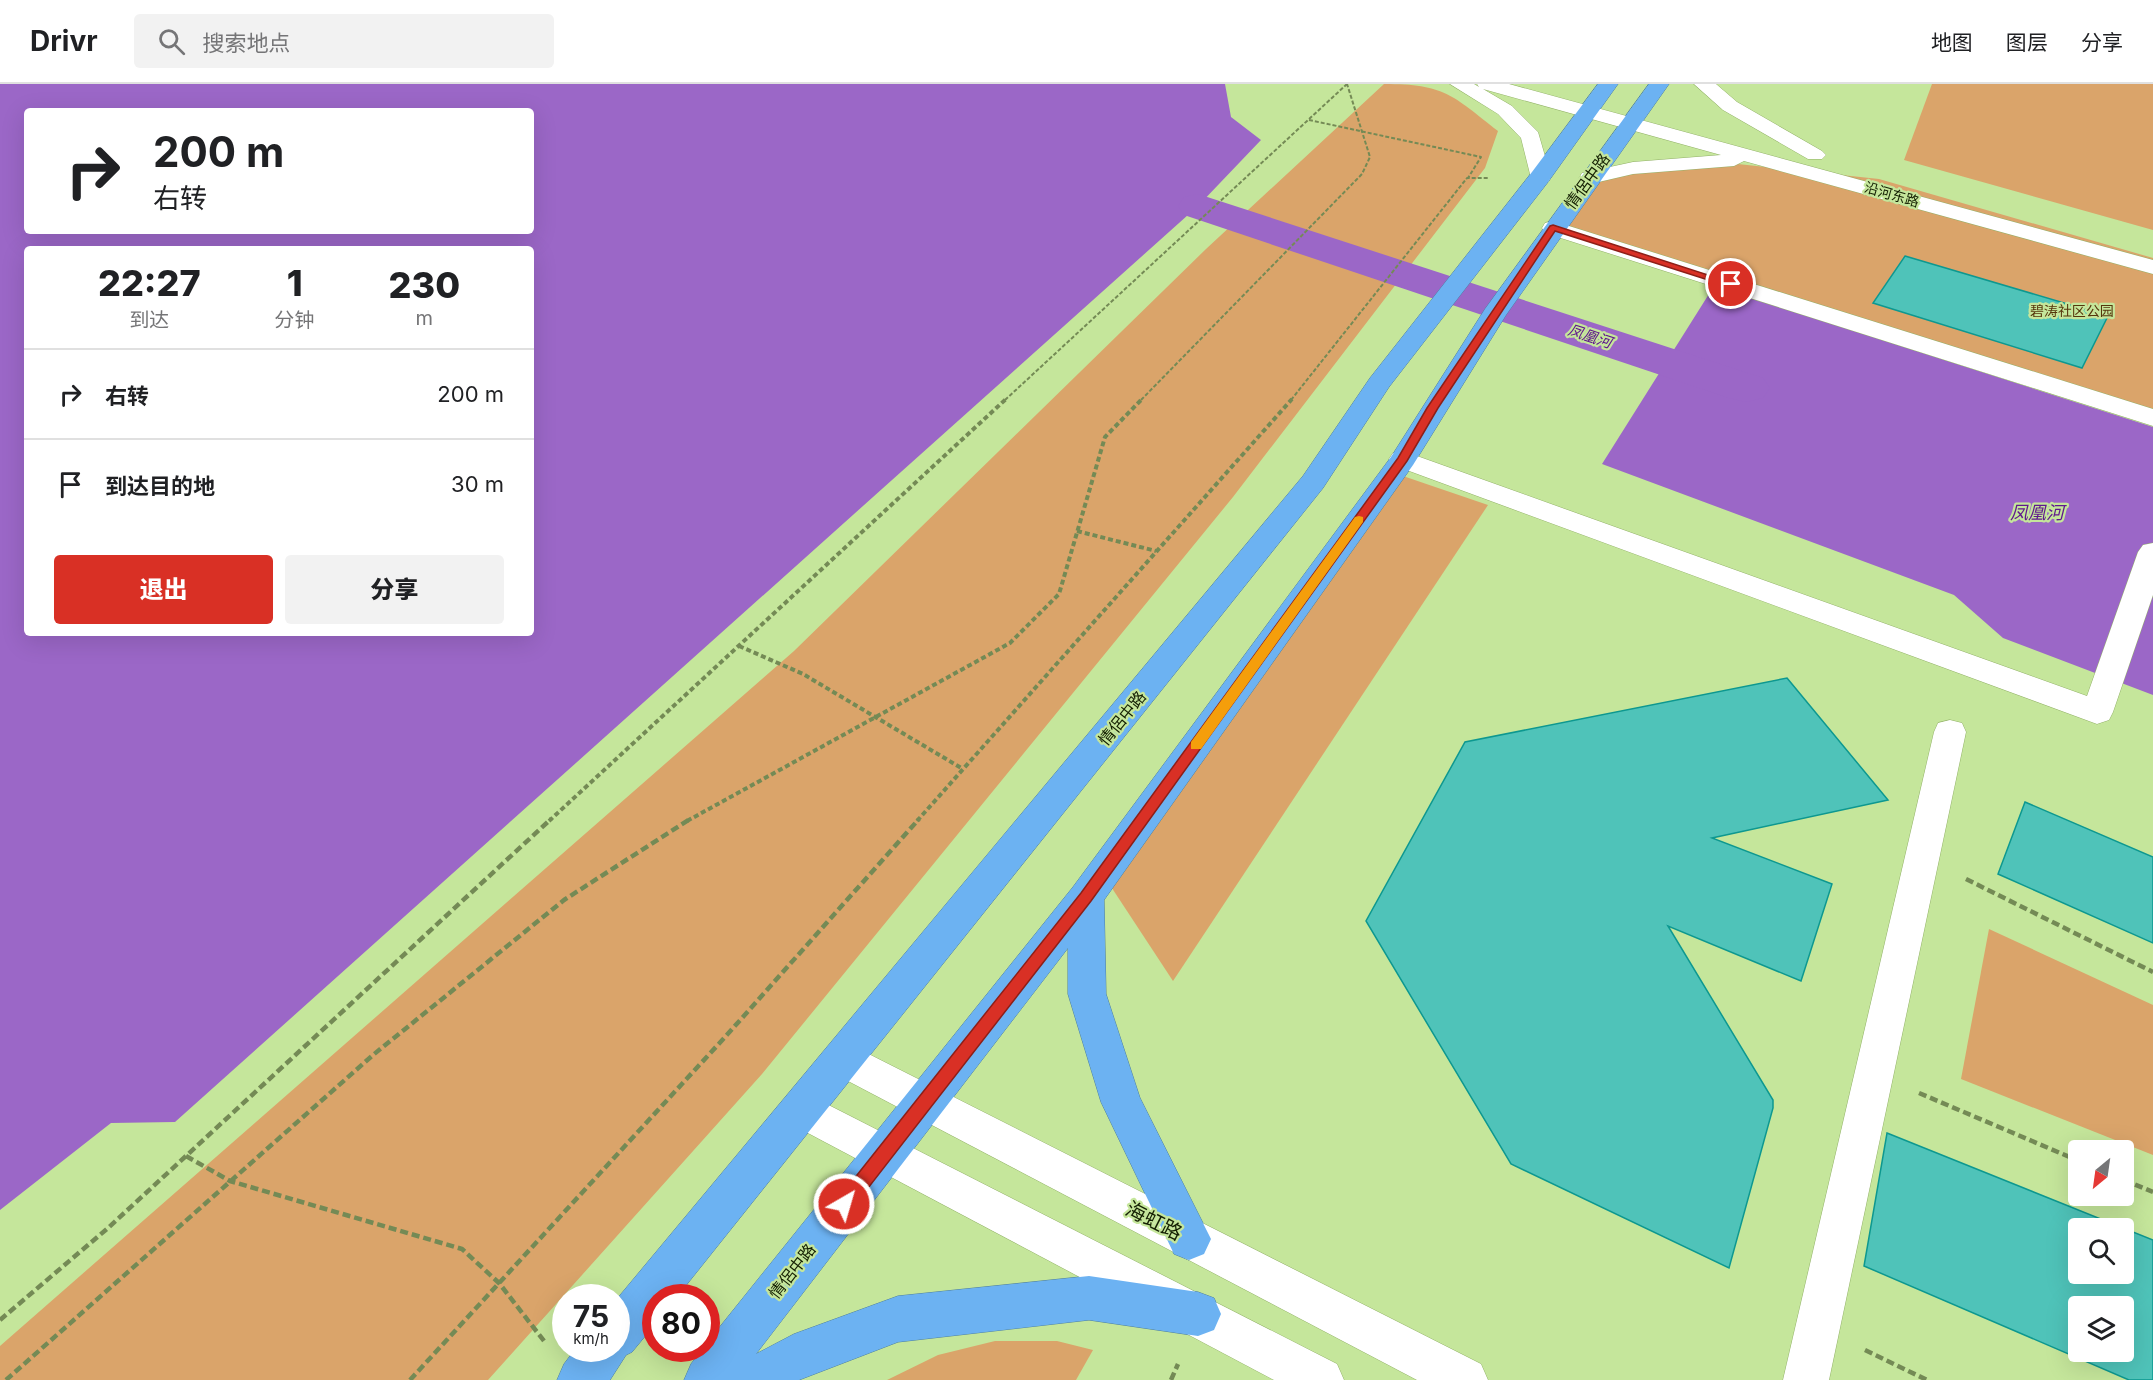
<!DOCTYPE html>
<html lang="zh">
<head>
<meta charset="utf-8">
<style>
	:root { --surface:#fff; --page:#f2f2f2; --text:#202124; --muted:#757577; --line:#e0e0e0; --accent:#d93025 }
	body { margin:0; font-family:Inter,"Noto Sans SC",sans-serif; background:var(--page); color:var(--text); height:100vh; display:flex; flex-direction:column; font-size:22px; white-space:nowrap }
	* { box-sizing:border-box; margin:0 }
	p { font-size:20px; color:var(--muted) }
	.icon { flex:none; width:33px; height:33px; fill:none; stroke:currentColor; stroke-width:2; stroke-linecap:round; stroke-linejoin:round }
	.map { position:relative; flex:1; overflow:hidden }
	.details { position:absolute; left:24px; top:162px; width:510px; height:390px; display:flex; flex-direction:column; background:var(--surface); border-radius:6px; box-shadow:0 6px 24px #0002 }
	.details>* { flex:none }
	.guide { position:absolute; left:24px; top:24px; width:510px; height:126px; border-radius:6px; box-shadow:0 6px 24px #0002; background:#fff; color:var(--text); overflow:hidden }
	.needle { width:39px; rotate:209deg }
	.tools { position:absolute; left:2068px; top:1056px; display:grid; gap:12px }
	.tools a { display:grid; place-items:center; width:66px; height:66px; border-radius:6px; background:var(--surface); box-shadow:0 6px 24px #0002; font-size:30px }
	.speed { position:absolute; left:552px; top:1200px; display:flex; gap:12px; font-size:30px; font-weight:700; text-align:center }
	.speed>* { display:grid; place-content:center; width:78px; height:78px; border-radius:50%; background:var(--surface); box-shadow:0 6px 24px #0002; line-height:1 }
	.speed small { font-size:15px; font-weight:400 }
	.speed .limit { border:9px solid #d22; background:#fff; color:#111 }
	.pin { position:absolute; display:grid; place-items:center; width:51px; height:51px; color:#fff; margin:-26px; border:3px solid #fff; border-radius:50%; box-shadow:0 2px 6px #0007 }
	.me { position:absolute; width:66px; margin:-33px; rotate:38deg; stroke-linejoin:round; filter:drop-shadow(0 0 4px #0008) }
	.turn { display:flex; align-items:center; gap:21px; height:126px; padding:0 30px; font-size:27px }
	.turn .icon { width:78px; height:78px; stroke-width:2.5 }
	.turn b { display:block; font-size:42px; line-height:51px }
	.eta { display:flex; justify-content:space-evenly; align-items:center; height:102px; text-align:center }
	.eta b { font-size:36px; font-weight:800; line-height:42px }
	.primary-button { display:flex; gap:12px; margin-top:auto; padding:12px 30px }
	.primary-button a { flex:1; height:69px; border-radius:6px; background:var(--accent); color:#fff; font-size:24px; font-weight:800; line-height:69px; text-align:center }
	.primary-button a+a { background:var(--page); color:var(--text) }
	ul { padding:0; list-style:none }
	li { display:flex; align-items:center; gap:18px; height:90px; padding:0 30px; border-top:2px solid var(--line) }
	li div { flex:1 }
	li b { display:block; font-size:22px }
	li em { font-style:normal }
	header { display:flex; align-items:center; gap:36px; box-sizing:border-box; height:84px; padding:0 30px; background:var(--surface); border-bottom:2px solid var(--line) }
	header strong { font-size:28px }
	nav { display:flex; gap:33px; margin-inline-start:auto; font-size:21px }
	.search { width:420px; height:54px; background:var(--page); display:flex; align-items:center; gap:15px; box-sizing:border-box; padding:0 21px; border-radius:6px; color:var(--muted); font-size:22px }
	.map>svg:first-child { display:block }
	.green { fill:#daa46a }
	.water { fill:#9b67c7; fill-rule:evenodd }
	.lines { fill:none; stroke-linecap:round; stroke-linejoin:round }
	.canal { fill:#9b67c7; fill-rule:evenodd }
	.building { fill:#4fc3b9; stroke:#0d9890; stroke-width:1.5; fill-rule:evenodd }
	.minor-casing { stroke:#92b168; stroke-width:1 }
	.highway-casing { stroke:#4d7f9e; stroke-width:1 }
	.path-far2 { stroke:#748a55; stroke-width:2; stroke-dasharray:4 2; stroke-linecap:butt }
	.path-far1 { stroke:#748a55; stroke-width:4; stroke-dasharray:5 3; stroke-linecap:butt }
	.path { stroke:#748a55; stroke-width:4.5; stroke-dasharray:8 4; stroke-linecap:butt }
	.minor { fill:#fff; fill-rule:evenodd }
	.highway { fill:#6cb2f2; fill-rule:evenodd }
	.route { fill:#d93025; stroke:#8d1f18; stroke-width:1.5 }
	.slow { fill:#f59e0b }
	.labels { text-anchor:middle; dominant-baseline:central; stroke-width:4.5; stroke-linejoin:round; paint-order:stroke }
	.far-street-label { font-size:14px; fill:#141f02; stroke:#c5e69b }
	.far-park-label { font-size:14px; fill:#56360c; stroke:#c5e69b }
	.far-water-label { font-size:15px; font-style:italic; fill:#60188e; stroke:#c5e69b }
	.street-label { font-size:16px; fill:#141f02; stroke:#c5e69b }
	.water-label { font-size:18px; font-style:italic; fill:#60188e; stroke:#c5e69b }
	.near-street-label { font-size:20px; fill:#141f02; stroke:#c5e69b }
</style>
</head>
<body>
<header>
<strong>Drivr</strong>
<div class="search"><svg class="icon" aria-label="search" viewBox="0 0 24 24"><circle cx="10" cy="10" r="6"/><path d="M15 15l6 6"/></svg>搜索地点</div>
<nav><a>地图</a><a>图层</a><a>分享</a></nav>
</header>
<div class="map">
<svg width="2153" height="1296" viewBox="0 0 2153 1296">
	<rect width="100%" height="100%" fill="#c5e69b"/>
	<g class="green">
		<path d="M1384 0C1445 0 1452 11 1498 47L1485 84 1233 413 762 990 488 1296H0V1262L794 567 1206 165Z"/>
		<path d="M1932 0H2153V146L1904 76Z"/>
		<path d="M1700 76 1879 95 2153 174V327L1566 143 1605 84Z"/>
		<path d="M1400 391 1488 421 1173 897 1104 792Z"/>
		<path d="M1989 845 2153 921V1071L1961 995Z"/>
		<path d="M995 1257H1057L1093 1266 1076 1296H887L938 1271Z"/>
	</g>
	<g class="water">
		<path d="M0 0H1225L1231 33 1261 56 1198 122 175 1038 111 1039 0 1126ZM27 27H531V147H27ZM27 165H531V549H27Z"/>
		<path d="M1714 202 2153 343V611L2003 554 1954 511 1602 380Z"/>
	</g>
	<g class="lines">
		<path class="canal" d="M1198 110 1763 294 1770 304 1763 314 1746 318 1729 314 1184 131 1178 122 1184 113Z"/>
	</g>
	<g class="building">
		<path d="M1905 172 2108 232 2082 284 1873 219Z"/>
		<path d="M1787 594 1888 716 1712 754 1832 800 1801 897 1668 842 1773 1016V1024L1729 1184 1511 1080 1366 837 1465 658Z"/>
		<path d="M2025 718 2153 773V859L1998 790Z"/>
		<path d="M1887 1049 2153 1156V1296H2129L1864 1182ZM2079 1144H2124V1190H2079ZM2079 1222H2124V1268H2079Z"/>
	</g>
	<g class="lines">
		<g class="minor-casing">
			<g id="minor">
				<path d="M1450 0H1474L1479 3 1477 0H1509L2153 176V190L1744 77 1734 82 1633 90 1590 100 1582 99 1579 94 1582 89 1633 78 1721 71 1483 5 1512 22 1538 48 1551 93 1548 98H1532L1521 54 1498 30Z"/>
				<path d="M1694 0H1716L1737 18 1822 67 1826 71 1822 75H1808L1723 26Z"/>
				<path d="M1553 137 2153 325V342L1545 149 1542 144 1545 139Z"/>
				<path d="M1403 367 2087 612 2138 468 2143 461 2153 459V511L2113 628 2109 636 2097 640 1393 381 1389 375 1393 369Z"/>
				<path d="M1950 636 1962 639 1966 648 1829 1296H1783L1934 648 1938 639Z"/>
				<path d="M843 957 1481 1280 1488 1296H1417L829 987 823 975 829 963Z"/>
				<path d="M803 1008 1337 1280 1344 1296H1274L789 1039 783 1026 789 1013Z"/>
			</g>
		</g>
		<g class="highway-casing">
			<g id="highway">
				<path d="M1598 0H1618L1548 98 1389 303 1323 404 676 1214H656V1239L632 1268 626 1271 610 1296H557L564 1280 576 1264H616V1216L1303 392 1370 294 1532 88Z"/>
				<path d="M1649 0H1669L1506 231 1413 381 1104 816 1106 910 1140 1014 1211 1155 1204 1170 1189 1176 1174 1170 1101 1018 1068 910V864L756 1270 794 1250 898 1212 1089 1192 1198 1208 1214 1214 1221 1230 1214 1246 1198 1252 1089 1236 898 1258 799 1296H684L691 1280 703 1264H706V1260L1073 803 1391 373 1485 225Z"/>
			</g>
		</g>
		<g class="path-far2">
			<path d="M1309 36 1481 73 1468 94"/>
			<path d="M1005 316 1347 0"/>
			<path d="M1141 316 1362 90 1370 73 1347 0"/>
			<path d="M1291 316 1467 94H1488"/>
		</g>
		<g class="path-far1">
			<path d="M1077 447 1156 467"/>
			<path d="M739 562 803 590 963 685"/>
			<path d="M549 737 1006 315"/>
			<path d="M687 737 1010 559 1059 510 1105 353 1142 315"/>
			<path d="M917 737 1292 315"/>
		</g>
		<g class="path">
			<path d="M1966 795 2153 888"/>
			<path d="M1919 1009 2079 1077"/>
			<path d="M186 1072 230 1097 462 1165 499 1199 544 1257"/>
			<path d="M2124 1096 2153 1108"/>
			<path d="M0 1236 108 1144 551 735"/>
			<path d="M1865 1266 1927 1296"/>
			<path d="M6 1296 373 971 564 816 690 735"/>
			<path d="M410 1296 726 952 919 735"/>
			<path d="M1171 1296 1178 1280"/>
		</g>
		<use href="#minor" class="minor"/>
		<use href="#highway" class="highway"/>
	</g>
	<path class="route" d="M1553 141 1736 200 1727 202 1555 147 1438 324 1407 377 1091 817 851 1126 844 1129 838 1126 836 1120 838 1115 1081 809 1398 374 1427 324 1550 142Z"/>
	<path class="slow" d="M1359 432 1363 433V438L1201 665H1191V658L1355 433Z"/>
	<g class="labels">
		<g class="far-street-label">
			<text transform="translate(1892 110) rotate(16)">沿河东路</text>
		</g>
		<g class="far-park-label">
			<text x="2072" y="226">碧涛社区公园</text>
		</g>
		<g class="far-water-label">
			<text transform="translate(1590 252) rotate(18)">凤凰河</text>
		</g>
		<g class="street-label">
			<text transform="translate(1587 97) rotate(-54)">情侶中路</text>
			<text transform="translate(1122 634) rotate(-51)">情侶中路</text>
			<text transform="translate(792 1187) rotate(-52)">情侶中路</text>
		</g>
		<g class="water-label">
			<text x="2037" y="428">凤凰河</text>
		</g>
		<g class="near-street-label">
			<text transform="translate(1154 1137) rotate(27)">海虹路</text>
		</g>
	</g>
</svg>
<div class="tools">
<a><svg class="needle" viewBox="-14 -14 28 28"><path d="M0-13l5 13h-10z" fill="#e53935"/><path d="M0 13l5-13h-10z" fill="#757577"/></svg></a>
<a><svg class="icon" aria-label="search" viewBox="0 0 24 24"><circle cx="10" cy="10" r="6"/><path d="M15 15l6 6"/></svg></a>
<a><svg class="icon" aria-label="layers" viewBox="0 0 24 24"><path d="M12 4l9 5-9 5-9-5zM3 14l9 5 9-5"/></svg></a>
</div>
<div class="speed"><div>75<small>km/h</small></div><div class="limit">80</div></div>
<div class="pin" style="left:1731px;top:200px;background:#d93025"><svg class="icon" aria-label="arrive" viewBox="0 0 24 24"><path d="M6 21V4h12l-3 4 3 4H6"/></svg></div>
<svg class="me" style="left:844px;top:1120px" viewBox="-20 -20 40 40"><circle r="17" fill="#d93025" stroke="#fff" stroke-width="3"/><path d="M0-11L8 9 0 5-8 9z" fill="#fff"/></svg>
<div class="guide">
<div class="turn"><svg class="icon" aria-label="right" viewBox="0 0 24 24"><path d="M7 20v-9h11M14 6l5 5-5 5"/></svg><div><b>200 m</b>右转</div></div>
</div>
<section class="details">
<div class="eta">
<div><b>22:27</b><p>到达</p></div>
<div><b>1</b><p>分钟</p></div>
<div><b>230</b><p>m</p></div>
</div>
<ul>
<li><svg class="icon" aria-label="right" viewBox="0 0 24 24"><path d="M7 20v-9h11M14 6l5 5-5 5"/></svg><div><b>右转</b></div><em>200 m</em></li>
<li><svg class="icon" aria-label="arrive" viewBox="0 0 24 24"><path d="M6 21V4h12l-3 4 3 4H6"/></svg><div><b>到达目的地</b></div><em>30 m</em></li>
</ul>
<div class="primary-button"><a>退出</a><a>分享</a></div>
</section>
</div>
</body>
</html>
